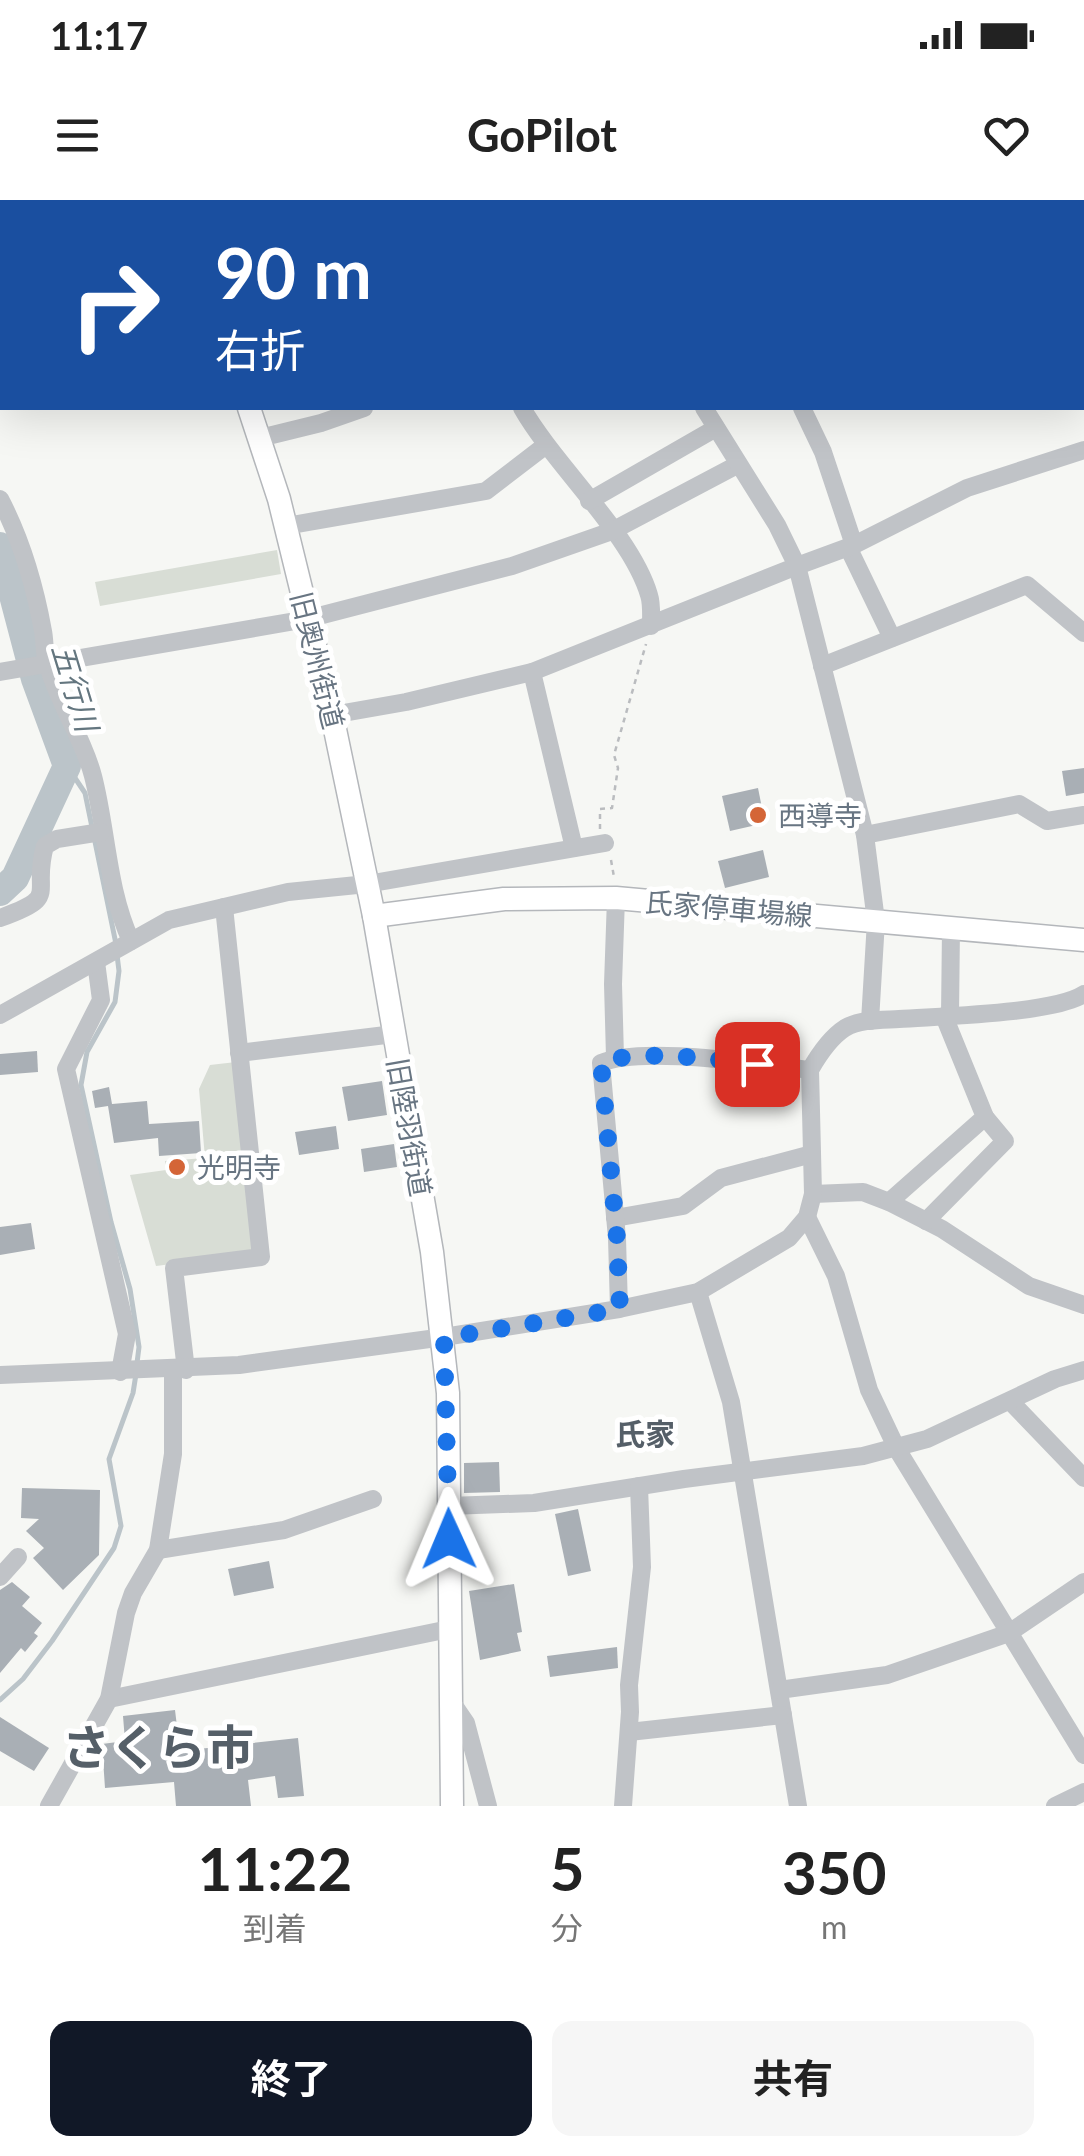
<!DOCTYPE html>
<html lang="ja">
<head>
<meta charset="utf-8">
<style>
	:root { --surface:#fff; --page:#f6f6f6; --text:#222; --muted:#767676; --accent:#111827 }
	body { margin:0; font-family:Lato,"Noto Sans JP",sans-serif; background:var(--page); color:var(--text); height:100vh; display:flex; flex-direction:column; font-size:38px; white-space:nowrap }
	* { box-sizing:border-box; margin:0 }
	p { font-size:32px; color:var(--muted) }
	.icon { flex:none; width:55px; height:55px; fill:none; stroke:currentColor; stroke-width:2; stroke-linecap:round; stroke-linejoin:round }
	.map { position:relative; height:1606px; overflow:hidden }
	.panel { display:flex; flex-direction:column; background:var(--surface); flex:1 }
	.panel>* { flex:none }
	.hud { position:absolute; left:0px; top:0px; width:1085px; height:210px; box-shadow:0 10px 40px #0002; background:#1a4fa0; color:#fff; overflow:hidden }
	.pin { position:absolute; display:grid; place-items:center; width:85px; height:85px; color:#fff; margin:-42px; border-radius:20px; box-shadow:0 5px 15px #0006 }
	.me { position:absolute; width:110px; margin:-55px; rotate:359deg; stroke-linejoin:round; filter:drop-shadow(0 0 8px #0008) }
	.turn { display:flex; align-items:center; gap:35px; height:210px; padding:0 50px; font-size:45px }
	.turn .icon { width:130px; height:130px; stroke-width:2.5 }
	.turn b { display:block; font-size:70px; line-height:85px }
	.eta { display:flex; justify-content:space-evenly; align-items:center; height:170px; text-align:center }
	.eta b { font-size:60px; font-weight:700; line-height:70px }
	.button { display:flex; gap:20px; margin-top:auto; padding:20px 50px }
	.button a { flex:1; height:115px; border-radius:20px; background:var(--accent); color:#fff; font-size:40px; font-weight:700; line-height:115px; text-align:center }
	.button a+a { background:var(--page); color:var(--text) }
	.status { display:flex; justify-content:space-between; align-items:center; height:70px; padding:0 50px; background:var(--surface); direction:ltr }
	.status svg { height:28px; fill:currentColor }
	header { display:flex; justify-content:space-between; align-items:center; height:130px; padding:0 50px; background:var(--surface); font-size:45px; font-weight:700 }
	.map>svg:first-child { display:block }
	.green { fill:#d8ddd5 }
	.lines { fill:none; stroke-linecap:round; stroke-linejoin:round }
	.stream { stroke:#bbc4c9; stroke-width:5 }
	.river { stroke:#bbc4c9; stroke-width:28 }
	.building { fill:#a9afb5 }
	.major-casing { stroke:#b4b7bb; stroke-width:25 }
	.highway-casing { stroke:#b5b8bb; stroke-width:28 }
	.path { stroke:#babcbf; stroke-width:2.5; stroke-dasharray:5 5; stroke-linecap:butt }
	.minor { stroke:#c0c3c7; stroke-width:18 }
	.major { stroke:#fff; stroke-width:22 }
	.highway { stroke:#fff; stroke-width:25 }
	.route { stroke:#1a73e8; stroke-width:18; stroke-dasharray:0 32.4 }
	.poi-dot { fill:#d46537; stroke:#fff; stroke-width:4 }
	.labels { text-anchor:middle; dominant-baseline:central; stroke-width:10; stroke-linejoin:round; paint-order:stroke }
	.street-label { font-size:28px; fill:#687582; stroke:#fff }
	.poi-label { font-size:28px; fill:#687582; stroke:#fff; text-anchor:start }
	.water-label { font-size:30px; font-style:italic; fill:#64767f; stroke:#fff }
	.neighbourhood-label { font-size:30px; font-weight:bold; fill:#555f68; stroke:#fff }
	.town-label { font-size:48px; font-weight:bold; fill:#555f68; stroke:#fff }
</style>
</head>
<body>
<div class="status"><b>11:17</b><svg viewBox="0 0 49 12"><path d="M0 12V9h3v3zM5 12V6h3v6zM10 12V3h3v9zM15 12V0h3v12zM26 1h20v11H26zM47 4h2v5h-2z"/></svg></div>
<header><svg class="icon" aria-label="menu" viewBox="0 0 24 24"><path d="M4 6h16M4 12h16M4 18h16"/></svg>GoPilot<svg class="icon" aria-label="heart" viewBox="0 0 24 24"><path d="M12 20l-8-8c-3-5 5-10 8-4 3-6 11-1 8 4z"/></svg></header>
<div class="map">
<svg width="1084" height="1606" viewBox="0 0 1084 1606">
	<rect width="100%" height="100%" fill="#f6f7f4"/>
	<g class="green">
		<path d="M277 350 281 374 100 406 95 382Z"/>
		<path d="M236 862 257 1053 156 1066 130 975 166 970 165 961 205 958 199 889 210 865Z"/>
	</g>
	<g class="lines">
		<g class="stream">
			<path d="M67 566 85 593 116 744"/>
			<path d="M117 755 119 771 115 802 87 852 81 885 111 1022 130 1089 139 1147 137 1163"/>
			<path d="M0 1500 23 1479 52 1441 114 1348 121 1326 109 1259 133 1193 136 1174"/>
		</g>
		<path class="river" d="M0 346 35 479 67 566 15 678 0 692"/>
	</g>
	<g class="building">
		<path d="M1084 568V593L1066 596 1062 571Z"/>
		<path d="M758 588 765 623 730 631 722 596Z"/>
		<path d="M763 650 769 677 725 688 718 661Z"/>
		<path d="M37 851 38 872 0 875V854Z"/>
		<path d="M382 881 387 915 348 921 342 887Z"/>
		<path d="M109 887 112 904 147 901 149 924 199 921 201 953 159 956 158 938 114 943 108 906 95 908 92 891Z"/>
		<path d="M336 926 339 949 299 955 295 932Z"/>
		<path d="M394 944 397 967 364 972 361 949Z"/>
		<path d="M31 1023 35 1049 0 1055V1027Z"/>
		<path d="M499 1262 500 1292 464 1293V1263Z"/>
		<path d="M22 1288 100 1290 99 1355 63 1390 33 1358 44 1348 26 1331 39 1319 21 1318Z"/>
		<path d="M578 1309 591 1371 568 1376 555 1314Z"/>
		<path d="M269 1361 274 1388 234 1396 228 1369Z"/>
		<path d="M12 1382 30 1397 22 1406 42 1423 34 1433 38 1436 25 1452 21 1448 0 1473V1390Z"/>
		<path d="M514 1384 522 1432 517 1433 521 1451 480 1460 469 1391Z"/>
		<path d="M617 1447 618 1468 550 1477 547 1456Z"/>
		<path d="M175 1510 180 1551 298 1538 304 1596 278 1598 275 1576 248 1580 251 1606H176L174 1582 105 1588 102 1544 125 1541 123 1516Z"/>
		<path d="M0 1517 49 1548 34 1571 0 1551Z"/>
	</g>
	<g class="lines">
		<g class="major-casing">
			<g id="major">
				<path d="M169 0 170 2"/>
				<path d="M249 208 279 299 332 515 374 716 432 1052 448 1193 452 1606"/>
				<path d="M374 716 504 699 616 698 1084 740"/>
			</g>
		</g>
		<g class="highway-casing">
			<g id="highway">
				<path d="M66 2 73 0"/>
				<path d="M0 26 2 25"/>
			</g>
		</g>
		<g class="path">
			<path d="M600 629V609L612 608 618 568 614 555 646 444"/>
			<path d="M611 660 614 677"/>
		</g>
		<g class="minor">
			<path d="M418 0 419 2"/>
			<path d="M475 0 477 2"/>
			<path d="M579 0 581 2"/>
			<path d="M714 0 716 2"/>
			<path d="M299 2 307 0"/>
			<path d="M522 208C555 266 631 334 649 395 652 404 651 416 651 426"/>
			<path d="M802 208 823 252 854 345"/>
			<path d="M260 238 321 223 364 208"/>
			<path d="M0 299C21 339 35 387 43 431 45 441 44 452 47 462 57 501 83 537 93 576 107 630 107 689 131 741"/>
			<path d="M589 301 716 228"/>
			<path d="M286 326 486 291 546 245"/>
			<path d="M848 347 892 438"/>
			<path d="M822 466 1027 385 1084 433"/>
			<path d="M0 472 307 419 512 366 612 331 737 265"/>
			<path d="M532 472 574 648"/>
			<path d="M332 515 406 502 532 472 797 366 777 325 704 208"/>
			<path d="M865 635 1019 604 1047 621 1084 615"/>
			<path d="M0 718C62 696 31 695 45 646L57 639 101 632"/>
			<path d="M96 762 101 800 66 869 127 1134 120 1172"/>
			<path d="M0 815 169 720 288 692 367 684 605 643"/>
			<path d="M950 815 951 728"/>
			<path d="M870 821 876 721 865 635 797 366 854 345 967 288 1084 250"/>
			<path d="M239 853 394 834"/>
			<path d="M615 857 613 784 616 698"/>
			<path d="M813 994 863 992 889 1002 942 1029 1029 1086 1084 1105"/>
			<path d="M889 1002 985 917 944 816"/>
			<path d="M807 1017 836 1076 869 1190 897 1249 1084 1555"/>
			<path d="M615 1018 683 1006 721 978 812 954"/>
			<path d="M926 1021 1005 941 985 917"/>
			<path d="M698 1092 731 1202 798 1606"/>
			<path d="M619 1109 617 1038 601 863C643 845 760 865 810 870"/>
			<path d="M186 1170 174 1068 261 1057 224 707"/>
			<path d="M0 1175 239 1165 444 1137 619 1109 698 1092 789 1038 807 1017 813 994 810 870C818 856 831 837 845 828 860 819 883 820 899 819 940 816 1053 814 1084 794"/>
			<path d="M1010 1201 1084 1278"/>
			<path d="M449 1306 534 1303 684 1279 863 1256 927 1239 1055 1179 1084 1170"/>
			<path d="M158 1350 284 1330 373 1299"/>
			<path d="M0 1377 18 1357"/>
			<path d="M779 1490 887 1475 1009 1433 1084 1382"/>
			<path d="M109 1499 449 1429"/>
			<path d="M451 1501 466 1523 488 1606"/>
			<path d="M629 1532 783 1515"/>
			<path d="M49 1606 109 1499 126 1413 133 1393 158 1350 173 1254V1170"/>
			<path d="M623 1606 630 1512 629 1485 642 1367 639 1286"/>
			<path d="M1055 1606 1084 1592"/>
		</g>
		<use href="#major" class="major"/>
		<use href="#highway" class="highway"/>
	</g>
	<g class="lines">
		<path class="route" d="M449 1339 444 1138 620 1109 617 1038 601 863C637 848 717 860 757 864"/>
	</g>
	<g class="poi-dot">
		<circle cx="758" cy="615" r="10"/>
		<circle cx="177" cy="967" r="10"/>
	</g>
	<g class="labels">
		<g class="street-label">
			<text transform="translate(318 460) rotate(76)">旧奥州街道</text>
			<text transform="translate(729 708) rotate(5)">氏家停車場線</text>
			<text transform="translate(410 927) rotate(80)">旧陸羽街道</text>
		</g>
		<g class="poi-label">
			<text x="778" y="615">西導寺</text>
			<text x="197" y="967">光明寺</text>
		</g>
		<g class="water-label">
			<text transform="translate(76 487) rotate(73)">五行川</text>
		</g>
		<g class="neighbourhood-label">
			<text x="645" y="1233">氏家</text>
		</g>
		<g class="town-label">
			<text x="158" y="1546">さくら市</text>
		</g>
	</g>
</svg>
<div class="pin" style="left:757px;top:864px;background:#d93025"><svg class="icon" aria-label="arrive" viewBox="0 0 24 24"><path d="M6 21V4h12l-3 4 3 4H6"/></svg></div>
<svg class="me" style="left:449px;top:1339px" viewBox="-20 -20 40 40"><path d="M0-17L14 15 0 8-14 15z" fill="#1a73e8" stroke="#fff" stroke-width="4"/></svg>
<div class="hud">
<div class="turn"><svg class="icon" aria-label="right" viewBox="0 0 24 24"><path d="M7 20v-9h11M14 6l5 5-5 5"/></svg><div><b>90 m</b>右折</div></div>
</div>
</div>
<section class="panel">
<div class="eta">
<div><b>11:22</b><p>到着</p></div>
<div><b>5</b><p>分</p></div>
<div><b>350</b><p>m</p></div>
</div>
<div class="button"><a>終了</a><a>共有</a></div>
</section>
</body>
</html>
